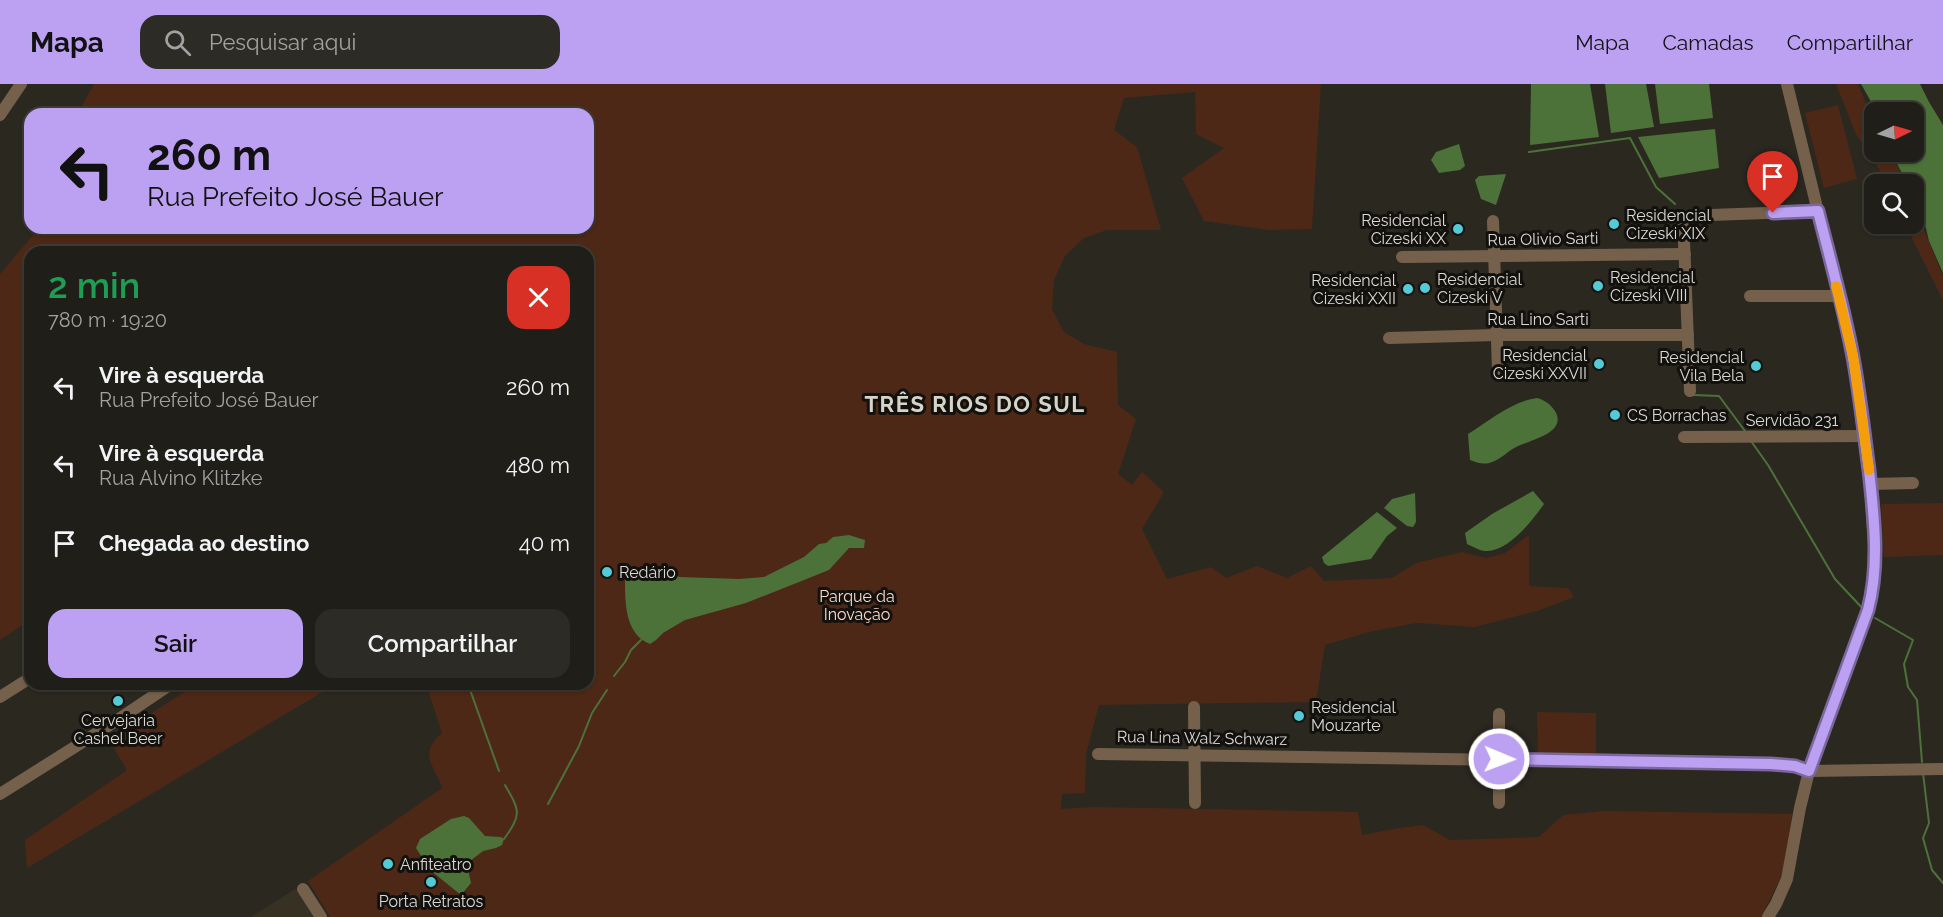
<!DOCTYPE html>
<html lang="pt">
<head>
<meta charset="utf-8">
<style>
	:root { --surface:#201e18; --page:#2d2b25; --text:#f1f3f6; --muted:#a2a2a2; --line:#3d3c37; --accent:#bca0f2 }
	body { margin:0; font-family:Raleway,sans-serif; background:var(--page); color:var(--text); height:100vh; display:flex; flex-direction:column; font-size:22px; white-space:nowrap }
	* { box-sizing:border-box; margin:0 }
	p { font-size:20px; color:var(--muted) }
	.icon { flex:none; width:33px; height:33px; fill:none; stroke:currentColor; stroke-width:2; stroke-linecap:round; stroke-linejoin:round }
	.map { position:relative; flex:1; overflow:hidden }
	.side { position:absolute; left:24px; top:162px; width:570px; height:444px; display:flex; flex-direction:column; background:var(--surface); border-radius:18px; box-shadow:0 2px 4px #0004,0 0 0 2px var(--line) }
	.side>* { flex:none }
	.banner { position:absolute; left:24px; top:24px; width:570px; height:126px; border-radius:18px; box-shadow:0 2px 4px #0004,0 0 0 2px var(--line); background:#bca0f2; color:#111; overflow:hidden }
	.needle { width:39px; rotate:85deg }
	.buttons { position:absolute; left:1864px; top:18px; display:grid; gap:12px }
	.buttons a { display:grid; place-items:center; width:60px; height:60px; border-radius:12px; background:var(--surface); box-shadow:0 2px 4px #0004,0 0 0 2px var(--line); font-size:30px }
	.pin { position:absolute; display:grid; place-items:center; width:51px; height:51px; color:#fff; margin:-62px -26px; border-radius:50% 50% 50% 0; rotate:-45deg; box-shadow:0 0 6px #0007 }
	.pin .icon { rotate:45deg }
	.me { position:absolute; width:66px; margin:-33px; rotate:91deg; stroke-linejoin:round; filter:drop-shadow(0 0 4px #0008) }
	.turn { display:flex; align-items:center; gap:21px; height:126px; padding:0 24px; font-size:27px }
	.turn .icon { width:78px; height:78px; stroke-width:2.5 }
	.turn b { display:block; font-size:42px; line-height:51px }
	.round { display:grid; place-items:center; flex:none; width:63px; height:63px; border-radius:18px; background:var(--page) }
	.overview { display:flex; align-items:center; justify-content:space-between; height:102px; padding:0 24px }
	h1 { font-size:36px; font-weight:600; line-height:45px; color:#1e9e55 }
	.primary-button { display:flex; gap:12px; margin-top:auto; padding:12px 24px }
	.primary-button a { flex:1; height:69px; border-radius:18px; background:var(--accent); color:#111; font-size:24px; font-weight:600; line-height:69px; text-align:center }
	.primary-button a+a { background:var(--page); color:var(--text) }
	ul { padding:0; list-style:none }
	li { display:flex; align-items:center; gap:18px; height:78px; padding:0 24px }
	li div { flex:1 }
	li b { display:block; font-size:22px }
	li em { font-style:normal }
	header { display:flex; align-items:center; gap:36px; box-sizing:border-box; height:84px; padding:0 30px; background:var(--accent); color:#111 }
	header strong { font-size:28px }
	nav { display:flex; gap:33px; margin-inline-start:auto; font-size:21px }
	.search { width:420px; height:54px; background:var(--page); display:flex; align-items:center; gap:15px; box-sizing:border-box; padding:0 21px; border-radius:18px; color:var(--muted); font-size:22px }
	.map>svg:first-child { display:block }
	.built { fill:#363123 }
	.green { fill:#4d2816 }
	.water { fill:#4c723a }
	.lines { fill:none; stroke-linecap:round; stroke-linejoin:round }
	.stream { stroke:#4c723a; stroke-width:2 }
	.minor { stroke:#75614b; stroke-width:12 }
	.route-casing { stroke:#7a689d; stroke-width:15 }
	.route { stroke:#bca0f2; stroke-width:10 }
	.slow { stroke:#f59e0b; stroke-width:10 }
	.poi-dot { fill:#52cbd7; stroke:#12110d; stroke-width:2 }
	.labels { text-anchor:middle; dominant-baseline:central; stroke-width:6; stroke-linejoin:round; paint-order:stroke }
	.poi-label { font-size:16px; fill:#dbd9d4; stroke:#12110d; text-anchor:start }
	.street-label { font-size:16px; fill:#dbd9d4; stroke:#12110d }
	.park-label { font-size:16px; fill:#fdd6c5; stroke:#12110d }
	.district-label { font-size:22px; font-weight:bold; letter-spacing:1.5px; fill:#d6d3c8; stroke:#12110d }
</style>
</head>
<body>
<header>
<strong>Mapa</strong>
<div class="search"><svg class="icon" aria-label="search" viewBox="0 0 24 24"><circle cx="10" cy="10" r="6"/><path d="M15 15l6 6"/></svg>Pesquisar aqui</div>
<nav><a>Mapa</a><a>Camadas</a><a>Compartilhar</a></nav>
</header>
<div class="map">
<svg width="1943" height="833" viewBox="0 0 1943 833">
	<rect width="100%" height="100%" fill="#2b2820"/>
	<path class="built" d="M296 805 314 833H251L295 805Z"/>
	<g class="green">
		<path d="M94 0H1321L1312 145 1269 146 1204 137 1182 94 1224 64 1196 50 1195 8 1124 14 1114 46 1137 63 1161 146H1107L1084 154 1065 172 1054 196 1052 225 1064 248 1084 260 1117 268 1118 321 1136 335 1118 390 1132 401 1142 388 1164 408 1142 445 1167 495 1211 483 1226 494 1257 482 1287 494 1311 482 1324 497 1392 494 1416 479 1462 468 1486 474 1505 469 1529 451V502L1568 504 1574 513 1537 527 1475 543 1417 539 1373 547 1325 561 1316 618 1099 621 1086 670 1085 709 1062 710 1061 725 1094 723 1358 728 1362 751 1399 744 1423 741 1450 756 1539 753 1563 731 1605 727 1792 730 1788 767 1782 791 1761 833H330L308 797 442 704C435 682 417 670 442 649L426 600H588V168H30V536L0 556V190L39 144H588V30H77Z"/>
		<path d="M1836 0H1858L1875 41V68H1890L1906 100H1889L1856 50Z"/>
		<path d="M1838 21 1857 95 1824 104 1805 29Z"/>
		<path d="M1914 122 1943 192V216L1905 140H1914Z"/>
		<path d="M1943 419V471L1884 473 1881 420Z"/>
		<path d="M197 600H336L27 784 25 756 127 686 109 656Z"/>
		<path d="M1537 628 1596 629V674L1538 671Z"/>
	</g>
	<g class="water">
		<path d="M1531 0H1590L1599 53 1530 61Z"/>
		<path d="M1605 0H1646L1654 43 1611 49Z"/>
		<path d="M1655 0H1709L1713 34 1660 40Z"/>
		<path d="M1861 0H1920L1929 18 1943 41V189L1929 157 1925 140 1914 118V100H1908L1896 78 1893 68H1914V28H1877Z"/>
		<path d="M1715 45 1719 84 1659 94 1638 53Z"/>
		<path d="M1459 60 1465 82 1460 86 1439 89 1431 76 1436 68Z"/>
		<path d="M1506 90 1496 121 1481 115 1475 96 1479 92Z"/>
		<path d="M1537 314C1545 316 1550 320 1555 327 1568 349 1530 356 1516 363 1508 367 1501 375 1492 378 1485 381 1477 379 1470 376L1468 350C1489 337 1512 317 1537 314Z"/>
		<path d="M1533 407 1544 420C1533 436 1507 469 1485 467 1480 467 1472 462 1467 460L1465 449 1492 430Z"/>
		<path d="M1415 409 1416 438 1413 443 1407 442 1384 424 1392 415Z"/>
		<path d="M1377 428 1397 444 1387 452 1371 475 1328 482 1324 479 1322 473Z"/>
		<path d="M849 451 865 456 864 464H849L829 486 746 519 685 536 663 549 656 556 650 560C624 550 625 516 625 492L637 486H659L680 493 739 495 764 493 804 473 819 460 826 459 833 453Z"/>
		<path d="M464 732 469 734 485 752 501 753 504 755 502 761 496 764 483 767 470 777 469 790 471 799 461 811 430 786 416 764 420 755 451 735Z"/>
	</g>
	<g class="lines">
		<g class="stream">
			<path d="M1529 68 1630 54 1656 103 1675 120"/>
			<path d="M1693 311 1719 312 1745 347"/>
			<path d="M1751 357 1768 381 1835 495 1864 526"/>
			<path d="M1875 534 1913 556 1904 580 1908 603 1917 616 1922 678"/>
			<path d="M614 592 625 578 631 566 641 556"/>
			<path d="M468 600 499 687"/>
			<path d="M1923 689 1929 739 1923 754 1932 786 1943 799"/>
			<path d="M548 720 579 662 592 629 607 606"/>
			<path d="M504 755C522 730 520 727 505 701"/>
		</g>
		<g class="minor">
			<path d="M0 31 21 0"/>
			<path d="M1493 137 1498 287"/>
			<path d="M1402 173 1685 170"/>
			<path d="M1750 212H1839"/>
			<path d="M1389 254 1496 251H1688"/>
			<path d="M1690 307 1683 132 1818 127"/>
			<path d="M1684 353 1865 352"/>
			<path d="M1870 400 1913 399"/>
			<path d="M0 613 30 594"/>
			<path d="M1194 623 1195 719"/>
			<path d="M1499 630V719"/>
			<path d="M1098 670 1771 680 1795 682 1809 687 1943 685"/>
			<path d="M0 710 116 637 171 600"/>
			<path d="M303 805 321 833"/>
			<path d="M1768 833 1776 820 1787 795 1800 724 1809 687 1865 536 1873 506 1875 477 1870 400 1853 272 1787 0"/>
		</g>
	</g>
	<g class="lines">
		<g class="route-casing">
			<path id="route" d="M1499 675 1771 680 1795 682 1809 687 1868 526C1880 481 1874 433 1869 386 1864 349 1860 311 1853 273 1844 224 1830 175 1818 127L1773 129"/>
		</g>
		<use href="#route" class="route"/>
		<path class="slow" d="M1836 202 1853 272 1869 386"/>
	</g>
	<g class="poi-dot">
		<circle cx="1614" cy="140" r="6"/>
		<circle cx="1458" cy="145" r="6"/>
		<circle cx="1598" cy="202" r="6"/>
		<circle cx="1425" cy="204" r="6"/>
		<circle cx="1408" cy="205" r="6"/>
		<circle cx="1599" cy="280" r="6"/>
		<circle cx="1756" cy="282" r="6"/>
		<circle cx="1615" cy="331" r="6"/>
		<circle cx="607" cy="488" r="6"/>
		<circle cx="118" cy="617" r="6"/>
		<circle cx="1299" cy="632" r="6"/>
		<circle cx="388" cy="780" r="6"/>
		<circle cx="431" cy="798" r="6"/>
	</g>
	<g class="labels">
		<g class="poi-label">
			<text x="1626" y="131">Residencial<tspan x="1626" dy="18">Cizeski XIX</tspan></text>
			<text x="1446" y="136" text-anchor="end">Residencial<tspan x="1446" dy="18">Cizeski XX</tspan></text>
			<text x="1610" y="193">Residencial<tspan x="1610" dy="18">Cizeski VIII</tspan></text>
			<text x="1437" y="195">Residencial<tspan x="1437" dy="18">Cizeski V</tspan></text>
			<text x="1396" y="196" text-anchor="end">Residencial<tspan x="1396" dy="18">Cizeski XXII</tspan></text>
			<text x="1587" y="271" text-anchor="end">Residencial<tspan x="1587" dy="18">Cizeski XXVII</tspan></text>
			<text x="1744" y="273" text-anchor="end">Residencial<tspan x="1744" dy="18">Vila Bela</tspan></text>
			<text x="1627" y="331">CS Borrachas</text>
			<text x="619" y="488">Redário</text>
			<text x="1311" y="623">Residencial<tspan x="1311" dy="18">Mouzarte</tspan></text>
			<text x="118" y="636" text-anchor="middle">Cervejaria<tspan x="118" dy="18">Cashel Beer</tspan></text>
			<text x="400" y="780">Anfiteatro</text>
			<text x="431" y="817" text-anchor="middle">Porta Retratos</text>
		</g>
		<g class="street-label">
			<text transform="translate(1543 155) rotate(-1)">Rua Olivio Sarti</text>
			<text x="1538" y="235">Rua Lino Sarti</text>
			<text x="1792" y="336">Servidão 231</text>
			<text transform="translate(1202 654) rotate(1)">Rua Lina Walz Schwarz</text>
		</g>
		<g class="park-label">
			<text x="857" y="512">Parque da<tspan x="857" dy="18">Inovação</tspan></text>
		</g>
		<g class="district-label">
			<text x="975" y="320">TRÊS RIOS DO SUL</text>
		</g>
	</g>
</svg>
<div class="buttons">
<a><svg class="needle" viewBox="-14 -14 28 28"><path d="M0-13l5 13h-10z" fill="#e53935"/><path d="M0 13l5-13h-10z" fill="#a2a2a2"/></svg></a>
<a><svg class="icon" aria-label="search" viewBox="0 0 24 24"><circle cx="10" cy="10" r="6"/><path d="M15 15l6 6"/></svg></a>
</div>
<div class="pin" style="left:1773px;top:129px;background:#d93025"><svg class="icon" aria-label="arrive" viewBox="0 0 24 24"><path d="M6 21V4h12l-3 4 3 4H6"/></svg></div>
<svg class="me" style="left:1499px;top:675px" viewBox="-20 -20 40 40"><circle r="17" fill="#bca0f2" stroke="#fff" stroke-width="3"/><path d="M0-11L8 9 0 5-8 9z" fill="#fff"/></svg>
<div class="banner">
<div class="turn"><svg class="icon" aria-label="left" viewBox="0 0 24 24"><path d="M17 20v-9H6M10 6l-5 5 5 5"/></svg><div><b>260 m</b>Rua Prefeito José Bauer</div></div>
</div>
<section class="side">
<div class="overview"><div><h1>2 min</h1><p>780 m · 19:20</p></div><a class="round" style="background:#d93025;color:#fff"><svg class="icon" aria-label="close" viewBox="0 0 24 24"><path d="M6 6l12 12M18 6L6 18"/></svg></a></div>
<ul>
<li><svg class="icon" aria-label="left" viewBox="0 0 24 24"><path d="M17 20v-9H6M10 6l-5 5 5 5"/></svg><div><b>Vire à esquerda</b><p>Rua Prefeito José Bauer</p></div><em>260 m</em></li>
<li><svg class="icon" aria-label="left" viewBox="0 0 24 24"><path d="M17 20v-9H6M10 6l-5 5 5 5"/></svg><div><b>Vire à esquerda</b><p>Rua Alvino Klitzke</p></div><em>480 m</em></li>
<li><svg class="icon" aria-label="arrive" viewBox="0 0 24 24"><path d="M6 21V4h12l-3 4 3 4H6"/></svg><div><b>Chegada ao destino</b></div><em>40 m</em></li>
</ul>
<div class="primary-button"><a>Sair</a><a>Compartilhar</a></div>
</section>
</div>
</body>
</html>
